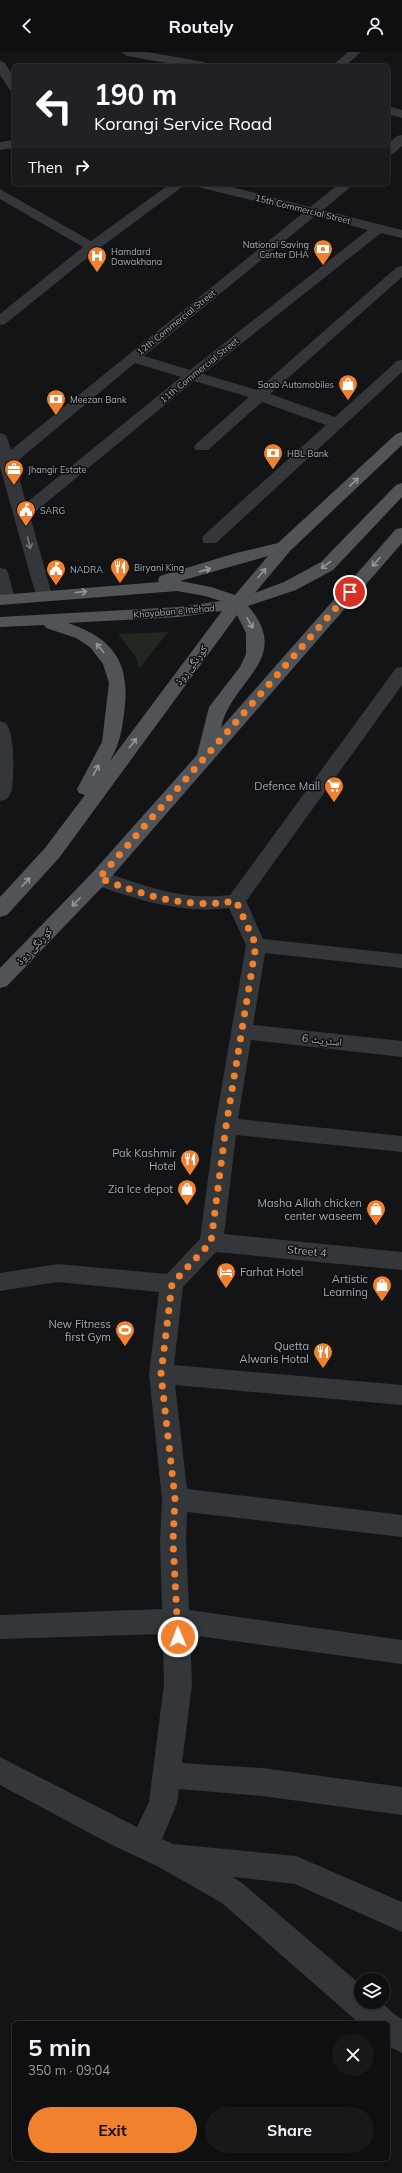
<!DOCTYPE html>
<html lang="en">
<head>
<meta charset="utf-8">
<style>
	:root { --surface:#0e0f10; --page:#171819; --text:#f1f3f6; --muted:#9b9c9f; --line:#2e2f30; --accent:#f1802f }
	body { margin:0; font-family:Mulish,"Noto Naskh Arabic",sans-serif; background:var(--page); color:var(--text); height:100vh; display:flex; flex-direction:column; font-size:15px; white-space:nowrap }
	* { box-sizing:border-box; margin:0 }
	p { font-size:13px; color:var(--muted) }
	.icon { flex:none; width:22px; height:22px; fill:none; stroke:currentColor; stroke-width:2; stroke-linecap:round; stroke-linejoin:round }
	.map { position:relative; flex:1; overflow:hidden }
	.side { position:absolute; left:12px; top:1969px; width:378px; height:140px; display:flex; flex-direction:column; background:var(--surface); border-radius:6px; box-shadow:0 1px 3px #0004,0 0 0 1px var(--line) }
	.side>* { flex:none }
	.hud { position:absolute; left:12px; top:12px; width:378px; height:122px; border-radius:6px; box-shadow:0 1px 3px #0004,0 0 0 1px var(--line); background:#202124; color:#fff; overflow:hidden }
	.fabs { position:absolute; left:354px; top:1921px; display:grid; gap:8px }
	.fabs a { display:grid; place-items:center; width:36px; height:36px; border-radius:50%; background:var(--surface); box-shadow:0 1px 3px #0004,0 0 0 1px var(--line); font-size:20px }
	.pin { position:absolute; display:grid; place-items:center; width:34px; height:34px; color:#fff; margin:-17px; border:2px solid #fff; border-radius:50%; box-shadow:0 1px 4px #0007 }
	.me { position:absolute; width:44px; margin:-22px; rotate:359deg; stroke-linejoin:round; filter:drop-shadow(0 0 3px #0008) }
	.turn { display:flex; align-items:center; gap:14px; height:84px; padding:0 16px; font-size:18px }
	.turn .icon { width:52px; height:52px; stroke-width:2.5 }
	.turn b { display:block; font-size:28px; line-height:34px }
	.then { display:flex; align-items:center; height:38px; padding:0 16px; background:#0003; gap:8px; font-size:15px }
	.round { display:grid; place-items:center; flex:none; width:42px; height:42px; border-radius:21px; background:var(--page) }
	.summary { display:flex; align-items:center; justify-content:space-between; height:68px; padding:0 16px }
	h1 { font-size:24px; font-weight:700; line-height:30px }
	.action { display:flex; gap:8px; margin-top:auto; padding:8px 16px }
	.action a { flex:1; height:46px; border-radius:24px; background:var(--accent); color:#111; font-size:16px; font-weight:700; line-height:46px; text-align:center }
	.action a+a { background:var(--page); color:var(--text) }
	header { display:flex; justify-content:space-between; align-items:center; height:52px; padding:0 16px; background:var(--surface); font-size:18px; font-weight:700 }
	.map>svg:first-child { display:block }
	.green { fill:#202820 }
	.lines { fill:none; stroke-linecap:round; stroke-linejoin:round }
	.minor { fill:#34373a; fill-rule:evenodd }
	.major { fill:#505459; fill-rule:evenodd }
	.oneway { stroke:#90989e }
	.oneway2 { stroke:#72787e }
	.route { stroke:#f1802f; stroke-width:7; stroke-dasharray:0 12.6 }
	.labels { text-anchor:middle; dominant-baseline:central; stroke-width:3; stroke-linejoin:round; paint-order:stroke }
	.far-street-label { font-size:9px; fill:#a5aeb5; stroke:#0e0f10 }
	.far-poi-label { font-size:9px; fill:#a5aeb5; stroke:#0e0f10; text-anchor:start }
	.street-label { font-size:11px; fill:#a5aeb5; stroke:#0e0f10 }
	.poi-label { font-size:11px; fill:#a5aeb5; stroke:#0e0f10; text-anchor:end }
</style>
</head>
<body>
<header><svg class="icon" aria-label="back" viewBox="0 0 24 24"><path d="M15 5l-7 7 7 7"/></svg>Routely<svg class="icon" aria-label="person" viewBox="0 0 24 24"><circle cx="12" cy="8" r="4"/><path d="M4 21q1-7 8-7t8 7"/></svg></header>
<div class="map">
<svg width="402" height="2121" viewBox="0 0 402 2121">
	<rect width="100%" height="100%" fill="#131415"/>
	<path class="green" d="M168 580 139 617 136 605 118 582Z"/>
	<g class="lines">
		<g class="minor">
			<path d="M121 0H147L204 10 210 14H184L127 4Z"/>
			<path d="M348 0H361L345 14H332Z"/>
			<path d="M0 9 4 10 14 25V39L10 38 0 23Z"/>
			<path d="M388 54 402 58V66L388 62Z"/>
			<path d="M402 83V94L393 102 388 103V92L397 84Z"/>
			<path d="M14 88V96L0 98V90Z"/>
			<path d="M170 132H186L97 198 5 272 0 273V262L83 195 0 147V137L91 189Z"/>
			<path d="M196 132H219L310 155 339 132H354L323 158 402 178V186L381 181 203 322 257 338 397 215 402 214V225L270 342 335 365 397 309 402 308V320L216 491H204L202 487 204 483 326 373 262 350 208 398H196L194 395 196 392 249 345 194 329 30 464 52 543 49 547H37L0 415V381L6 383 11 398 303 161 198 135ZM315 164 368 178 190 318 144 304ZM135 311 181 325 26 451 15 411Z"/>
			<path d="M0 516 6 517 8 521 15 547 12 551H0Z"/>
			<path d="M402 615V633L246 849 263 887 402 902V916L265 901 253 973 402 989V1005L251 988 238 1067 402 1084V1100L236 1083 224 1182 402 1200V1218L216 1200 183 1235 174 1313 402 1333V1353L175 1333 187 1437 402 1463V1485L187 1460 186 1489 189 1558 402 1588V1612L190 1583 192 1632 182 1711 262 1716 402 1735V1763L262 1744 179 1737 177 1751 162 1787 173 1792 296 1804 402 1850V1880L295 1832 233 1825 242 1831 361 1933V1950H381L394 1962 402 1967V2001L388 1994V1971H359L222 1851 157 1814 112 1793 0 1733V1705L137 1775 149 1750 164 1632 163 1582 0 1587V1563L162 1557 160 1489 162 1447 149 1322 159 1240 58 1230 0 1239V1221L58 1212 167 1222 200 1187 215 1074 246 893 229 856C189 861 151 852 113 839 105 836 94 834 89 826L92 821 99 819C148 833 176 849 230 843L396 616Z"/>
			<path d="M0 669 6 671C15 683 14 721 12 736 12 740 9 744 7 747L0 749Z"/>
		</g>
		<path class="major" d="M402 380V393L290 499 255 541 284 530 321 510 396 433 402 431V445L333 518 296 538 248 554C294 607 231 628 221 676L396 477 402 476V491L106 831 7 934 0 936V916L92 821 197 703 209 655 240 615 246 602V581L237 563 59 806 7 863 0 865V845L45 796 85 743 79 741 77 737 102 690 109 631 103 612 90 595 76 586 46 576 44 573 0 575V565L179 555 221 549 205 544 177 539 0 553V543L159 530 158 528 160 524 236 501 278 491 396 382ZM268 504 235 543 211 535 180 529ZM222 559 110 709C120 690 121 683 124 662 131 612 115 587 68 571L179 565Z"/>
	</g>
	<defs><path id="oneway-shaft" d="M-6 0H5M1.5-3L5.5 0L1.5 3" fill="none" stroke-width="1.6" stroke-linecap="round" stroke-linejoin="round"/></defs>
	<g class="oneway">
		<use href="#oneway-shaft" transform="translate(354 430) rotate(-43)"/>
		<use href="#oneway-shaft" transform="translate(376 510) rotate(131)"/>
		<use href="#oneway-shaft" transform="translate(326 513) rotate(144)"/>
		<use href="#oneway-shaft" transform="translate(205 518) rotate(-16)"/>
		<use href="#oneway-shaft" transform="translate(262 521) rotate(-50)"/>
		<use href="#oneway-shaft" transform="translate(81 540) rotate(-5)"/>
		<use href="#oneway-shaft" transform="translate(250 571) rotate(60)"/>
		<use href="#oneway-shaft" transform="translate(100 596) rotate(-130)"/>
		<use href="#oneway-shaft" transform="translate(133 691) rotate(-53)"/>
		<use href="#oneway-shaft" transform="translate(96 718) rotate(-62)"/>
		<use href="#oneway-shaft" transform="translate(26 830) rotate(-47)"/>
		<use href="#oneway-shaft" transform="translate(76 850) rotate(134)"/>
	</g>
	<use class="oneway2" href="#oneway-shaft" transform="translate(29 491) rotate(76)"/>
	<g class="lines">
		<path class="route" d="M178 1585 173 1489 175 1447 161 1322 172 1232 211 1190 226 1074 256 893 236 849C185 857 146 844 99 826L350 540"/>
	</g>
	<defs>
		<g id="bank-pin" transform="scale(1)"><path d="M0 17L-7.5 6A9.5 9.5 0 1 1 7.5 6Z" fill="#f1802f" stroke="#0e0f10"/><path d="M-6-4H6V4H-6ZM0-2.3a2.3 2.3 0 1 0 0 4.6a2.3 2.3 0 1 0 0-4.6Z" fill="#fff"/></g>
		<g id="hospital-pin" transform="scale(1)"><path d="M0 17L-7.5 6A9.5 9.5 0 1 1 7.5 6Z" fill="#f1802f" stroke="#0e0f10"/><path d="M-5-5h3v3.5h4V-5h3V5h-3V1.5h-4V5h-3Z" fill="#fff"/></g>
		<g id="shop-pin" transform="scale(1)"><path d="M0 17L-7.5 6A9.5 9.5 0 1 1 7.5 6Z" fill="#f1802f" stroke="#0e0f10"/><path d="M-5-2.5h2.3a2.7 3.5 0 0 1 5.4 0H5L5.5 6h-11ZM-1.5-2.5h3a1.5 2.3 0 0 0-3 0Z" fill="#fff"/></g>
		<g id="office-pin" transform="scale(1)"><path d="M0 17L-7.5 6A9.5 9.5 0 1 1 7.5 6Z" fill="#f1802f" stroke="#0e0f10"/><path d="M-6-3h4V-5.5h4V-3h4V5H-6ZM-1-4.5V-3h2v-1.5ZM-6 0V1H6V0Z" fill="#fff"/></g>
		<g id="civic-pin" transform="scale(1)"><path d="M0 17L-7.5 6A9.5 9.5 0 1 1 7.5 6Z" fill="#f1802f" stroke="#0e0f10"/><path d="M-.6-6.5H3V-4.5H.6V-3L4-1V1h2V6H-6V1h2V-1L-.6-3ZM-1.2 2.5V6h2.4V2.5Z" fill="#fff"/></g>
		<g id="restaurant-pin" transform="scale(1)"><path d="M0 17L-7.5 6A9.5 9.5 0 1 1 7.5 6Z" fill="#f1802f" stroke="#0e0f10"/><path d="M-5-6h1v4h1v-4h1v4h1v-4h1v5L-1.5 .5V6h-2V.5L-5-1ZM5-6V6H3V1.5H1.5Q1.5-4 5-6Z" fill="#fff"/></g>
		<g id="supermarket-pin" transform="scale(1)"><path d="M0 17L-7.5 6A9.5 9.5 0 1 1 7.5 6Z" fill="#f1802f" stroke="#0e0f10"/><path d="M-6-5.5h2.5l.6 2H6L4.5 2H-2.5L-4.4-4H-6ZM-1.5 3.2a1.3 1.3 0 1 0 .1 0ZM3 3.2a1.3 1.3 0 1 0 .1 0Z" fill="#fff"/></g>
		<g id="hotel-pin" transform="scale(1)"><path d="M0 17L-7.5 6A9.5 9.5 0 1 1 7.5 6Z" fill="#f1802f" stroke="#0e0f10"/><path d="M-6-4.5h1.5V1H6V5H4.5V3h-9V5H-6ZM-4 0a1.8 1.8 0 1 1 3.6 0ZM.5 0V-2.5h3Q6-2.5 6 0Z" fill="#fff"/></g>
		<g id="stadium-pin" transform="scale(1)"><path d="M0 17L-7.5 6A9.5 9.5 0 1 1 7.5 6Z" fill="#f1802f" stroke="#0e0f10"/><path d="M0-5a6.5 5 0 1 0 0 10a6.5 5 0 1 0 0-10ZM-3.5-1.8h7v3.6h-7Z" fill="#fff"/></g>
	</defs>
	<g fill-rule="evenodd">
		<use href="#bank-pin" x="323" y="197"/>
		<use href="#hospital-pin" x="97" y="204"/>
		<use href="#shop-pin" x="348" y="332"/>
		<use href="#bank-pin" x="56" y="347"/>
		<use href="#bank-pin" x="273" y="401"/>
		<use href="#office-pin" x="14" y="417"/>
		<use href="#civic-pin" x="26" y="458"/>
		<use href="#restaurant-pin" x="120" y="515"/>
		<use href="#civic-pin" x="56" y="517"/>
		<use href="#supermarket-pin" x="334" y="734"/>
		<use href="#restaurant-pin" x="190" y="1107"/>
		<use href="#shop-pin" x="187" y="1137"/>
		<use href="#shop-pin" x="376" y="1157"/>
		<use href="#hotel-pin" x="226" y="1220"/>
		<use href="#shop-pin" x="382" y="1233"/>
		<use href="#stadium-pin" x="125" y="1278"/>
		<use href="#restaurant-pin" x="323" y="1300"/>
	</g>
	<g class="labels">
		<g class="far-street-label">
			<text transform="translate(303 157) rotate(14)">15th Commercial Street</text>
			<text transform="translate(176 270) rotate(-39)">12th Commercial Street</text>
			<text transform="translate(199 318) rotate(-39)">11th Commercial Street</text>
			<text transform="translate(174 559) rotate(-5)">Khayaban e Ittehad</text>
		</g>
		<g class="far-poi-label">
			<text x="309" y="192" text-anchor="end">National Saving<tspan x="309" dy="10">Center DHA</tspan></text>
			<text x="111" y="199">Hamdard<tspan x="111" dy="10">Dawakhana</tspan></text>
			<text x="334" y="332" text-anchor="end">Saab Automobiles</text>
			<text x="70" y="347">Meezan Bank</text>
			<text x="287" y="401">HBL Bank</text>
			<text x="28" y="417">Jhangir Estate</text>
			<text x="40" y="458">SARG</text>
			<text x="134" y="515">Biryani King</text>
			<text x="70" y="517">NADRA</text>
		</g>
		<g class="street-label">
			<text transform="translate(191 613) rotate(-53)">کورنگی روڈ</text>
			<text transform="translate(34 894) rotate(-46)">کورنگی روڈ</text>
			<text transform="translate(322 988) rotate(6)">اسٹریٹ 6</text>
			<text transform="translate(307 1199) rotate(6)">Street 4</text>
		</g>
		<g class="poi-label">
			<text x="320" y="734">Defence Mall</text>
			<text x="176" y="1101">Pak Kashmir<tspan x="176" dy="13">Hotel</tspan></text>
			<text x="173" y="1137">Zia Ice depot</text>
			<text x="362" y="1151">Masha Allah chicken<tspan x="362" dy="13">center waseem</tspan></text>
			<text x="240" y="1220" text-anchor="start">Farhat Hotel</text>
			<text x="368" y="1227">Artistic<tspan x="368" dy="13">Learning</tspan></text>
			<text x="111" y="1272">New Fitness<tspan x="111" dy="13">first Gym</tspan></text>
			<text x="309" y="1294">Quetta<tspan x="309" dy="13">Alwaris Hotal</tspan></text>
		</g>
	</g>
</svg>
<div class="fabs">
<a><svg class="icon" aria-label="layers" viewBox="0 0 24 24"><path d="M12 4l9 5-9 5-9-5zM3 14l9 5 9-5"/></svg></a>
</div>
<div class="pin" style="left:350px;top:540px;background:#d93025"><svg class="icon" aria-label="arrive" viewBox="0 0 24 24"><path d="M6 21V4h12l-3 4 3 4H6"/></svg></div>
<svg class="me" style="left:178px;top:1585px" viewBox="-20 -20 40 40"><circle r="17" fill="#f1802f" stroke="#fff" stroke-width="3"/><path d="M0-11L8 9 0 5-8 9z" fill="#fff"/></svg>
<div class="hud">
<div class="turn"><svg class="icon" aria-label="left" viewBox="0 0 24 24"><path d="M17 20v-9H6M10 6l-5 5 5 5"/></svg><div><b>190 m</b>Korangi Service Road</div></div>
<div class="then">Then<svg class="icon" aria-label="right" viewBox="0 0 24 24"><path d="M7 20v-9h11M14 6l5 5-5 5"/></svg></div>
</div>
<section class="side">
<div class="summary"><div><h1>5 min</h1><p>350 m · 09:04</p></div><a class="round"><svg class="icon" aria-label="close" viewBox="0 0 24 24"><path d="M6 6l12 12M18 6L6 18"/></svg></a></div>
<div class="action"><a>Exit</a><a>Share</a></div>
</section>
</div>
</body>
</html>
